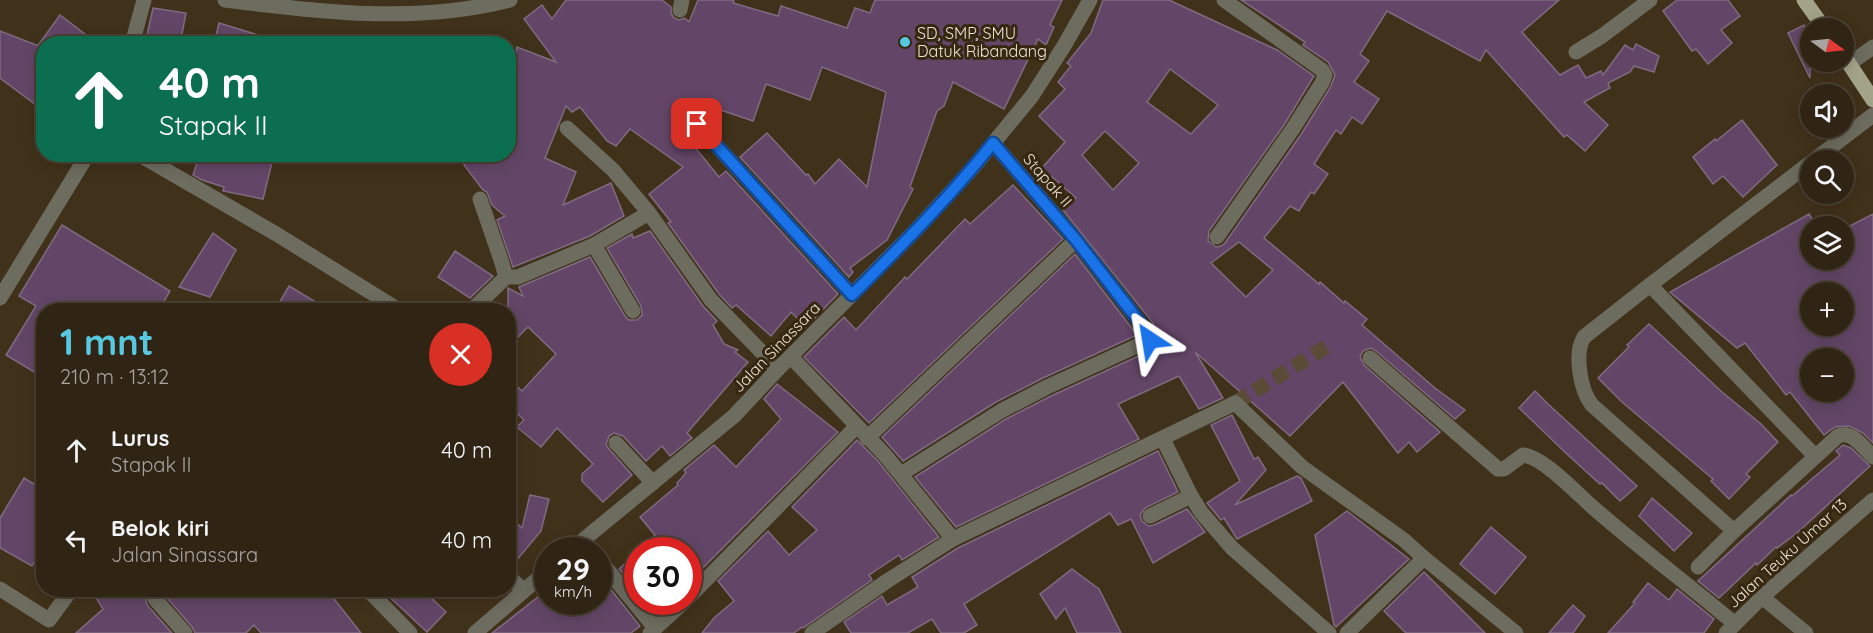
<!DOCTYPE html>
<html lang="id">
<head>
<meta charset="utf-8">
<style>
	:root { --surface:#302514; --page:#382d1d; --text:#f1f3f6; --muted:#a8a5a0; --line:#4b4234; --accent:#56c9e0 }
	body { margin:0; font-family:Quicksand,sans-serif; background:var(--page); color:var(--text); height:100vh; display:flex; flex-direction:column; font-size:22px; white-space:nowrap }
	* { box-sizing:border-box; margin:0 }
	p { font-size:20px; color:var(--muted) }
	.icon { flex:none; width:33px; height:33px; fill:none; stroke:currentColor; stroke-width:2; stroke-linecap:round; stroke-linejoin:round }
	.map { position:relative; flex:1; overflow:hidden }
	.panel { position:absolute; left:36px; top:303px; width:480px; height:294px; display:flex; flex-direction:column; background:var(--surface); border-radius:24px; box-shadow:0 3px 15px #0003,0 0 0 2px var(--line) }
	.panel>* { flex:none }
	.top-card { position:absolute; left:36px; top:36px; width:480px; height:126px; border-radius:24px; box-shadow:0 3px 15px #0003,0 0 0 2px var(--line); background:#0b6e4f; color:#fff; overflow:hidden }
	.needle { width:39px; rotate:105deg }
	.controls { position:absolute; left:1800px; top:18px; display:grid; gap:12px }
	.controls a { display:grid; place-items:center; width:54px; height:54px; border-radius:50%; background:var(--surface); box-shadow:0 3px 15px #0003,0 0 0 2px var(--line); font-size:30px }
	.speed { position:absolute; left:534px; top:537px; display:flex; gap:12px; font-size:30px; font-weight:700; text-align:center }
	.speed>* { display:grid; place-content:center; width:78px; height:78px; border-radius:50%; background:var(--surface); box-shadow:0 3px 15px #0003,0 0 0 2px var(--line); line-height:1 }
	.speed small { font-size:15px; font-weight:400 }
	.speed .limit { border:9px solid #d22; background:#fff; color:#111 }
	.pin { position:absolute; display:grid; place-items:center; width:51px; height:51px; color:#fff; margin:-26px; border-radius:12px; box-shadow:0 3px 9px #0006 }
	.me { position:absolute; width:66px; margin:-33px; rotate:327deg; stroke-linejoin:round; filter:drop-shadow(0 0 4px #0008) }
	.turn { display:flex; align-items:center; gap:21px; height:126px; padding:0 24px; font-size:27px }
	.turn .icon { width:78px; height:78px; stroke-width:2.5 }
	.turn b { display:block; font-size:42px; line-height:51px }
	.round { display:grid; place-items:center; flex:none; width:63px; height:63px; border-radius:32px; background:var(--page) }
	.summary { display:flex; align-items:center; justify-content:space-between; height:102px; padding:0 24px }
	h1 { font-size:36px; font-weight:800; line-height:45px; color:var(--accent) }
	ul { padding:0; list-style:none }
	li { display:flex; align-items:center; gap:18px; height:90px; padding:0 24px }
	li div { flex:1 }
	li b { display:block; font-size:22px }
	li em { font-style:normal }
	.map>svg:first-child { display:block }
	.building { fill:#634667; stroke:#7f6b81; stroke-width:1.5; fill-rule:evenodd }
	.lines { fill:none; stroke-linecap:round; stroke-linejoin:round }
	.minor-tunnel { stroke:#5a4b36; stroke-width:15; stroke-dasharray:15 8; stroke-linecap:butt }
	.minor { stroke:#6c6c5f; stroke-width:15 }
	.major { stroke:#a3a389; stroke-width:15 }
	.route-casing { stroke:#114b97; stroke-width:15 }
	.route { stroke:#1a73e8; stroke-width:10 }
	.poi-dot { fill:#56c9e0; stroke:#362710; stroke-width:2 }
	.labels { text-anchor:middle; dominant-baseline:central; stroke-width:6; stroke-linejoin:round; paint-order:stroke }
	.poi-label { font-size:16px; fill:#ebe1d4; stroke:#362710; text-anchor:start }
	.street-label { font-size:16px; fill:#ebe1d4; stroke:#362710 }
</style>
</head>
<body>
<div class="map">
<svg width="1873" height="633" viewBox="0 0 1873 633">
	<rect width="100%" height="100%" fill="#40311a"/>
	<g class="building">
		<path d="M566 0H662L671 7V13L674 18 679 20 685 18 689 22 698 0H734L733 3 778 16 781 6 847 28 855 8 870 13 875 0H1062L1050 25 1054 27 1046 45 1038 39 1004 109 953 82 944 106 937 111 910 187 913 189 887 240 850 268 853 272 849 277 740 157 767 133 806 175 808 174 815 184 839 159 867 187 886 92 822 67 810 100 766 84 753 121 706 105 699 115 690 117 688 122 689 129 685 135 719 177 726 171 838 294 806 327 791 312 771 336 736 305 732 308 719 294 668 223 671 222 649 194 683 167 630 129 616 146 607 141 580 107 572 112 566 106 545 158 576 172 563 205 611 183 624 216 590 236 513 267 497 220 505 216 492 205 487 192 483 190 464 165 478 154H508V100L517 47 556 62 524 19 542 5 552 19Z"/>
		<path d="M1103 0H1169L1277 50 1314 76 1284 125 1209 231 1208 241 1216 247 1221 246 1225 243 1300 136 1330 88 1335 75 1328 62 1303 45 1305 42 1241 0H1559L1522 32 1560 75 1578 65 1586 78 1601 71 1603 75 1625 45 1633 50 1636 44 1659 56 1654 72 1634 66 1630 72 1608 83 1610 88 1584 102 1608 125 1585 151 1567 135 1564 137 1486 50 1480 61 1387 11 1360 54 1369 61 1354 82 1379 99 1362 124 1352 117 1341 134 1336 130 1314 164 1328 174 1314 194 1311 192 1299 211 1290 206 1264 238 1319 284 1320 282 1344 303 1345 301 1367 319 1362 325 1435 388 1465 410 1455 419 1376 351 1371 348 1363 351 1360 357 1364 365 1440 432 1417 452 1409 442 1398 453 1343 382 1290 436 1195 352 1223 398 1199 409 1179 376 1118 404 1139 439 956 527 915 477 1006 419 1051 396 1154 349 1160 342 1153 323 1063 210 1076 198 1042 168 1065 142 1039 116 1065 89 1058 82 1071 66 1067 63 1091 33ZM1170 69 1218 105 1191 134 1147 102ZM1105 131 1139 163 1113 190 1082 155ZM1239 242 1273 270 1246 297 1211 263Z"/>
		<path d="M1677 0H1728L1740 16 1721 30 1732 43 1708 64 1696 49 1692 51 1663 11Z"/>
		<path d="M153 8 186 13 180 44H145Z"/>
		<path d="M60 15 98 44H39Z"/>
		<path d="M219 23 271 39 270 44H214Z"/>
		<path d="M1804 25 1810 39V78L1788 33Z"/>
		<path d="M0 31 44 48V111L0 78Z"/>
		<path d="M1742 120 1777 165 1743 197 1723 176 1713 184 1693 157 1715 139 1716 141Z"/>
		<path d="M200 154H274L263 199 223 191 224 187 202 180 193 175Z"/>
		<path d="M1013 185 1063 239 869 423 804 357 844 317 856 330 905 277 907 279 965 219 970 224Z"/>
		<path d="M1809 214 1816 226H1810V260H1844V229L1873 214V443L1863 433 1849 426 1835 427 1824 435 1790 392 1786 395 1745 343 1737 348 1670 292ZM1810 292H1844V326H1810ZM1810 358H1844V392H1810Z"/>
		<path d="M62 225 170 291 159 310H44V378L6 355 36 306 19 296Z"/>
		<path d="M650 231 703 306 717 321 713 325 724 344 738 350 735 352 748 362 687 433 692 438 670 456 662 446 646 461 623 436 614 433 609 436 606 445 609 449 632 475 603 502 582 481V474L593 464 557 428 541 447 517 427 524 420 508 404V378L522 391 556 354 528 327 508 347V288L523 296 519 287 590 257 625 316 629 320H637L642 315 641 306 607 248 632 234 633 238Z"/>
		<path d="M213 233 236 250 210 297 179 287Z"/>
		<path d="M455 251 493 276 470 298 438 277Z"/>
		<path d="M1075 254 1137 335 1043 378 996 402 903 461 882 437Z"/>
		<path d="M289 286 329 310H275Z"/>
		<path d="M1649 324 1722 392 1761 424 1778 442 1746 474 1750 477 1729 499 1711 481 1713 479 1622 402 1598 378 1629 347 1627 345Z"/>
		<path d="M777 384 838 432 688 583V550H639L655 535 640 517 678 485 677 483 686 473 684 470 714 445 736 467 781 419 764 399Z"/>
		<path d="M1535 391 1548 404 1637 486 1620 501 1602 483 1600 484 1569 456 1519 408Z"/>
		<path d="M1232 415 1254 459 1258 457 1266 470 1235 505 1297 476 1301 478 1312 501 1237 539 1224 518 1221 520 1207 503 1240 481 1211 425Z"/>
		<path d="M857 440 878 461 939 537 902 560 899 555 869 575 872 580 803 628 802 627 794 633H702L714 618 734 601 718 581 768 531 789 555 817 530 792 507Z"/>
		<path d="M1843 445 1851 448 1870 466 1797 533 1777 548 1776 547 1757 565 1756 563 1719 598 1698 581 1791 495 1792 496 1840 455 1836 451Z"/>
		<path d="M1158 451 1178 492 1145 508 1140 515 1142 521 1149 526 1154 525 1187 509 1205 532 1153 563 1131 519 1118 525 1110 513 964 604 977 625 964 633H941L932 619 908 633H851L844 622 882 596 887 605 918 587 912 577 958 548Z"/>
		<path d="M24 478 44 490V545L32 566 0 548V518Z"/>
		<path d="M530 495 549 499 541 531 511 567 508 566V515L522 528Z"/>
		<path d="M1652 498 1692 533 1674 551 1639 516Z"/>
		<path d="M1347 511 1409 559 1336 627 1334 625 1315 535Z"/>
		<path d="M1491 527 1526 557 1495 594 1460 564Z"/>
		<path d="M638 552V591L619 569Z"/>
		<path d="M1072 569 1099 589 1121 633H1077L1065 608 1056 619 1040 594Z"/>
		<path d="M1424 572 1485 633H1406L1384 611Z"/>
		<path d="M605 582 640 626 631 633H492L547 590 548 602H598V588Z"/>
		<path d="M1648 583 1669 600 1677 589 1714 619 1704 633H1608L1635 603 1633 602Z"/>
		<path d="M91 590H148L145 596 147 605 172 633H76L103 609Z"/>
		<path d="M172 590H327L361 633H261L254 625 246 633H195L192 627 167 598Z"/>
		<path d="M382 590H423L446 612 427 632Z"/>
		<path d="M646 602H668L656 613Z"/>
		<path d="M1573 605 1585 616 1573 633H1549Z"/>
	</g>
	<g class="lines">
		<path class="minor-tunnel" d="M1235 403 1331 344"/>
		<g class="minor">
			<path d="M225 0C319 12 417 24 510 0"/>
			<path d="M680 10 682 0"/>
			<path d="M132 44 144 0"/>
			<path d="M1576 52 1602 36 1650 0"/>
			<path d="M1849 64 1873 47"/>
			<path d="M697 124 852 295"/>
			<path d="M567 128 613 170 649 213 711 300 778 369"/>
			<path d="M138 154 278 235 399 310"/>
			<path d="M1814 160 1873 115"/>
			<path d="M480 199 501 260 506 277"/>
			<path d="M1217 237 1292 130 1322 83 1325 75 1322 70 1224 0"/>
			<path d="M594 245 633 311"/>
			<path d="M1650 285 1815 456"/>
			<path d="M0 298 88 154"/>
			<path d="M472 310 506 277H518L594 245 649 213"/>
			<path d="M791 357 885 455 953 539"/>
			<path d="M1370 358 1498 469H1504L1523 455C1544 457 1579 496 1596 510 1641 549 1689 585 1735 624"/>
			<path d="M867 438 1076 240"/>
			<path d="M616 443 653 483"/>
			<path d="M901 474 1001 411 1047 387 1150 340 1145 329 1076 240 993 143"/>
			<path d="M1191 496 1201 512 1232 548 1329 633"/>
			<path d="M1150 516 1191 496 1163 439"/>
			<path d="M1734 531 1592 405C1580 390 1574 353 1584 337L1650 285 1810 163"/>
			<path d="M571 550 734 416 778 369 916 230 972 169 1032 96 1064 46 1090 0"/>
			<path d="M598 558 655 628"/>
			<path d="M1698 567 1734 531 1838 436C1852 430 1863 447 1873 457"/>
			<path d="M508 576 523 590"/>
			<path d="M0 589 49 620 71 590"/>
			<path d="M162 590 155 596V599L185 633"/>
			<path d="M368 590 410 633"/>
			<path d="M1762 597 1806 633"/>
			<path d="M688 598 857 426"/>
			<path d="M475 633 548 570"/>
			<path d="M650 633 684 602"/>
			<path d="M812 633 887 581 953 539 1235 403 1302 467 1404 540 1424 558 1516 633"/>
			<path d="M1347 633 1424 558"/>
			<path d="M1726 633 1762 597 1873 500"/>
		</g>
		<g class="major">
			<path d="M1804 0 1824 28"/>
			<path d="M1844 56 1873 100"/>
		</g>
	</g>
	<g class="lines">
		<g class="route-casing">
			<path id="route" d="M697 124 852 295C901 246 950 197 993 143L1076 240 1145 329 1150 340"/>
		</g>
		<use href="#route" class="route"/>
	</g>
	<circle class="poi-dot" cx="905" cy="42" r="6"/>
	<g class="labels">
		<g class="poi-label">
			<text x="917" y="33">SD, SMP, SMU<tspan x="917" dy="18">Datuk Ribandang</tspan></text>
		</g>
		<g class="street-label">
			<text transform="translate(1048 180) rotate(49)">Stapak II</text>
			<text transform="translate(776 347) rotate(-46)">Jalan Sinassara</text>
			<text transform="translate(1787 553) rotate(-42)">Jalan Teuku Umar 13</text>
		</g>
	</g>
</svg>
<div class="controls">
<a><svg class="needle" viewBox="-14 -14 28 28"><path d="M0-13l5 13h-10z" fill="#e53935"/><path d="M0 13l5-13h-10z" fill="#a8a5a0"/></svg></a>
<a><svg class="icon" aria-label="sound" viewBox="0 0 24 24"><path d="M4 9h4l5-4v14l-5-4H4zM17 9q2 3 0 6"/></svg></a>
<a><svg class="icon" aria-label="search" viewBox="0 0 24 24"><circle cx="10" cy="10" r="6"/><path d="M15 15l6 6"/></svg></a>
<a><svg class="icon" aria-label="layers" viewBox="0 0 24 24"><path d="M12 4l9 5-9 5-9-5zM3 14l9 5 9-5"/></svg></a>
<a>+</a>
<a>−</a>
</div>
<div class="speed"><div>29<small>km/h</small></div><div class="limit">30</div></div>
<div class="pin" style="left:697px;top:124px;background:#d93025"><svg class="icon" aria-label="arrive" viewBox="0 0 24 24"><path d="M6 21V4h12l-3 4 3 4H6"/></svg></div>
<svg class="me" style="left:1150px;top:340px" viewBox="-20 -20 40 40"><path d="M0-17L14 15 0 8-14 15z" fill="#1a73e8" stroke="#fff" stroke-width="4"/></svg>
<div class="top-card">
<div class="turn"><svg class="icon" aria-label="ahead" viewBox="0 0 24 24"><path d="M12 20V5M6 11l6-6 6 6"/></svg><div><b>40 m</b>Stapak II</div></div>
</div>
<section class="panel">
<div class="summary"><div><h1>1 mnt</h1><p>210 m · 13:12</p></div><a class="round" style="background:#d93025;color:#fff"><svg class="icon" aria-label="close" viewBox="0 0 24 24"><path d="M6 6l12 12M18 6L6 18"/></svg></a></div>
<ul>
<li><svg class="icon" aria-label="ahead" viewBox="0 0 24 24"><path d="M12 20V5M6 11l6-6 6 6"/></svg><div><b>Lurus</b><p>Stapak II</p></div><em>40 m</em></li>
<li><svg class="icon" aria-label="left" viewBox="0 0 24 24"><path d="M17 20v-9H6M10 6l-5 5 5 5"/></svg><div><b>Belok kiri</b><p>Jalan Sinassara</p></div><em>40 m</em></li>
</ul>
</section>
</div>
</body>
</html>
